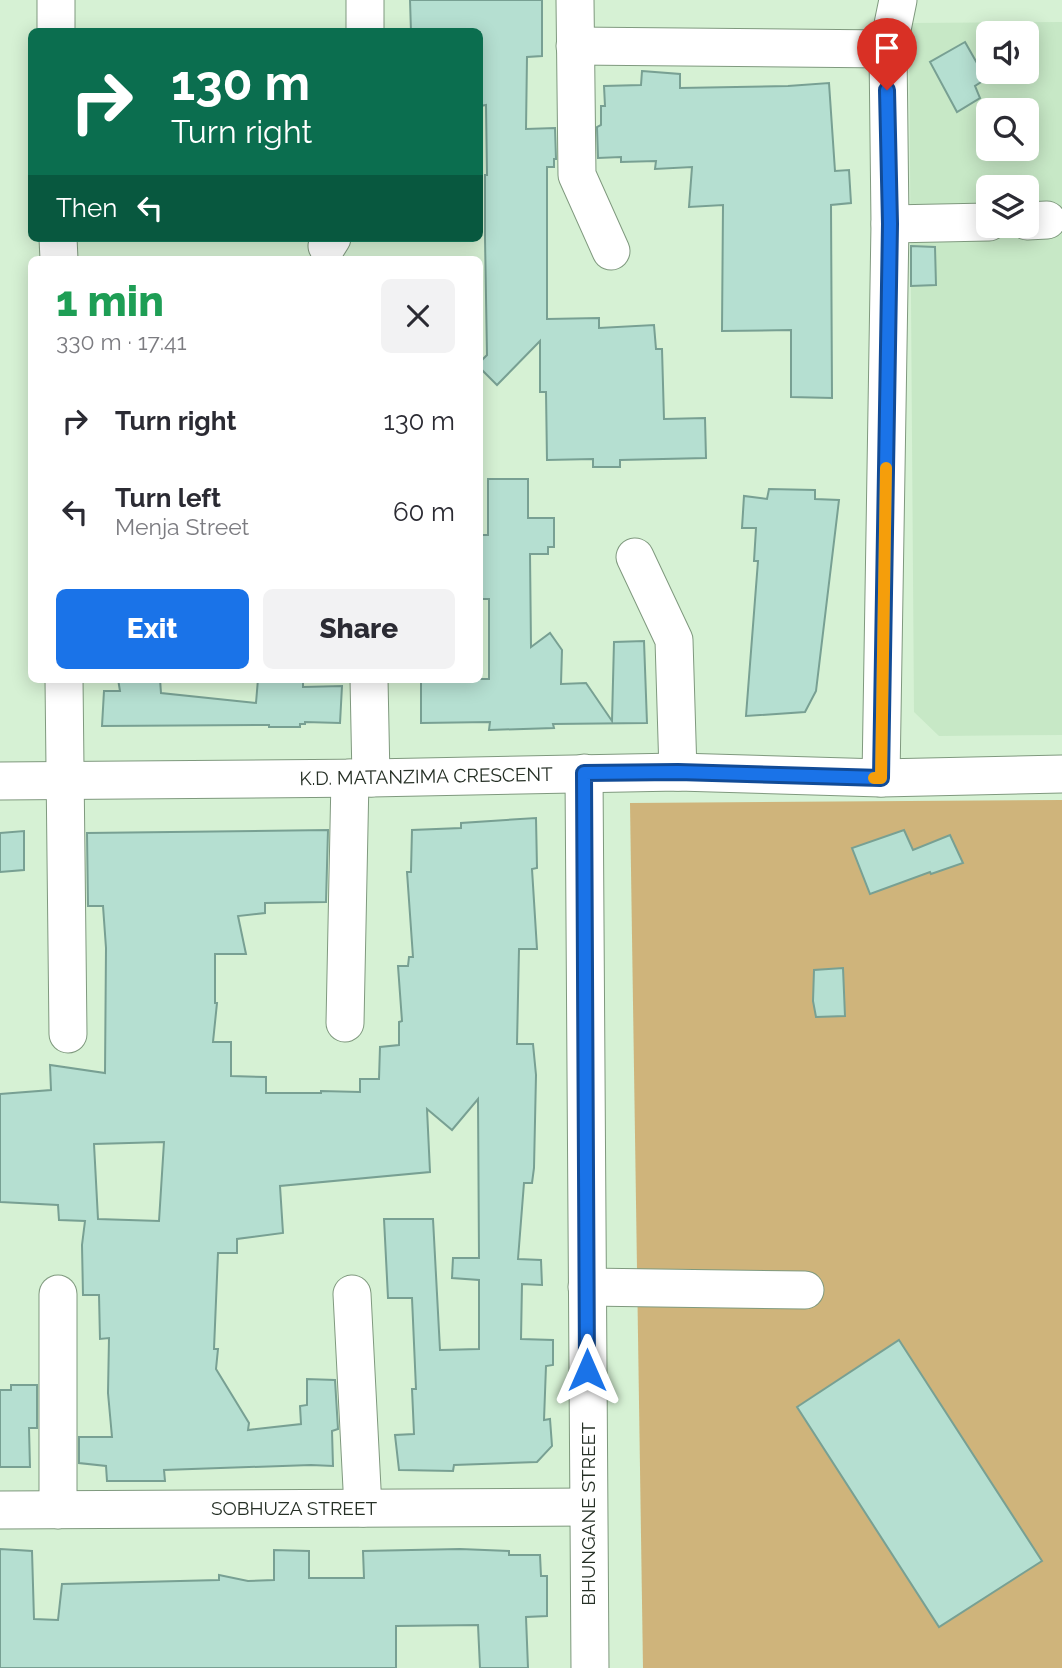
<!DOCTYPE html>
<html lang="en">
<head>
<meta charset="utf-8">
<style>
	:root { --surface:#fff; --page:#f2f2f3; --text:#2b2b33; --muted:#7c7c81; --accent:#1a73e8 }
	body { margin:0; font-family:Raleway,sans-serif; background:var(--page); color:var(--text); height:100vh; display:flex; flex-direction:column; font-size:26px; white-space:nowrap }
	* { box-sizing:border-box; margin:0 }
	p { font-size:23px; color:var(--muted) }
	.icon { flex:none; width:38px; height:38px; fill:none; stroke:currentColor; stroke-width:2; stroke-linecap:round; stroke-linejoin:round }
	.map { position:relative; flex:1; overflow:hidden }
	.details { position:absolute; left:28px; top:256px; width:455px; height:427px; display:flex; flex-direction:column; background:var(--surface); border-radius:10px; box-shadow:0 4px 18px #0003 }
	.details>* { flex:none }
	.top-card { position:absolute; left:28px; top:28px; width:455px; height:214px; border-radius:10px; box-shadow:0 4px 18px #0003; background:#0b6e4f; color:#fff; overflow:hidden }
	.fabs { position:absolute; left:976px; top:21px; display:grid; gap:14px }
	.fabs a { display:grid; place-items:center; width:63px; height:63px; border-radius:10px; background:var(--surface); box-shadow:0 4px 18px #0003; font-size:35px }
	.pin { position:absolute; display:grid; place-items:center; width:60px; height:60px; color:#fff; margin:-72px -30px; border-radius:50% 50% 50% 0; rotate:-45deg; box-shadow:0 0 7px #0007 }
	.pin .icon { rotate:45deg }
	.me { position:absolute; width:77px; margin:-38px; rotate:0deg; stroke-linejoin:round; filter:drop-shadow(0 0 5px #0008) }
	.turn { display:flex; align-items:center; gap:24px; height:147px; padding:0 28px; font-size:32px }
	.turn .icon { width:91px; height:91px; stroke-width:2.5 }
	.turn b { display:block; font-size:49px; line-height:60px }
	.then { display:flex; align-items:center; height:66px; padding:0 28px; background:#0003; gap:14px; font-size:26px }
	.round { display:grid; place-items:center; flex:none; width:74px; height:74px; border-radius:10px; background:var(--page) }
	.summary { display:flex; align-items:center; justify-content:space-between; height:119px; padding:0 28px }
	h1 { font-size:42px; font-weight:800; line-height:52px; color:#1e9e55 }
	.action { display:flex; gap:14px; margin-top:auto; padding:14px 28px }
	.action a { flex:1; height:80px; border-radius:10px; background:var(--accent); color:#fff; font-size:28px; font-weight:800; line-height:80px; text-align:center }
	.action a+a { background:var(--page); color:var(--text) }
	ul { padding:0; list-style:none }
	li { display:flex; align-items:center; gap:21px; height:91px; padding:0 28px }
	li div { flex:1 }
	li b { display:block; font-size:26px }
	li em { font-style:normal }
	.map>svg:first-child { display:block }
	.built { fill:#c7e8c6; fill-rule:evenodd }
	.green { fill:#cfb47b }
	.building { fill:#b5dfd1; stroke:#78a093; stroke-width:2; fill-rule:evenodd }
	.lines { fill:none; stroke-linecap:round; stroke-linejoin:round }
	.minor-casing { stroke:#7f997e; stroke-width:39 }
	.minor { stroke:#fff; stroke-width:37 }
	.route-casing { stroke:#114b97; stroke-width:18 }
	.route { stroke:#1a73e8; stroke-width:12 }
	.slow { stroke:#f59e0b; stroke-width:12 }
	.labels { text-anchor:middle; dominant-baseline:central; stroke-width:7; stroke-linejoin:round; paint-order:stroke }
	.street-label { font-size:19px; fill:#263026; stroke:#fff }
</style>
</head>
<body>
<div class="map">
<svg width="1062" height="1668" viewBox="0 0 1062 1668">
	<rect width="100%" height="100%" fill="#d6f1d4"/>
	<path class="built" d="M1062 22V735L939 736 914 712 909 23ZM989 33H1027V72H989ZM989 110H1027V149H989ZM989 187H1027V226H989Z"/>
	<path class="green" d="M1062 800V1668H643L630 803Z"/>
	<g class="building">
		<path d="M410 0H542V56L527 57 526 129 555 128 556 159H554V167H547V319L599 318V328L654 325 656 349H662L664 419 705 418 706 458 620 460V467H593V459L547 460 546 392H540V341L497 385 480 368V362L487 355 485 238V175H487L486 105 480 106V32H411Z"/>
		<path d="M965 42 986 79 975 86 980 98 957 112 930 62Z"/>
		<path d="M642 71 680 74V88L788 86 829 83 835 171 849 170 851 203 831 205 832 398 791 397V330L722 331 723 205 689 207 692 167 655 169 656 161 621 162V157L598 158 597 127 601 125V106H605L604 86 641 85Z"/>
		<path d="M911 246 935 247 936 285 911 286Z"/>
		<path d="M488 479H528V518H554V547H548V554H530L531 647 550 633 562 650 561 684 586 683 612 721 614 642 644 641 647 723 553 724 554 728 489 730 490 722 421 723V679H489V599H480V535H488Z"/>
		<path d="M769 489 815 490V499L839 500 816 691 805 712 746 716 758 561H754L756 528H742L744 496 767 499Z"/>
		<path d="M118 679H160L161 693 256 703 258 679H303V687L342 686 340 723 305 722V724H300V727H269V725L102 726 104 691H120Z"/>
		<path d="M536 818 537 868 532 869 537 949H519L517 1044H533L536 1075 534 1168 532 1183H524L518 1259 541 1260 542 1285 522 1284 521 1339 553 1340V1365L546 1366 544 1420 550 1419 552 1446 537 1462 454 1465 453 1471 399 1470 395 1435 414 1434 412 1389H416L412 1298H388L384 1219H433L440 1350 479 1349V1280L452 1278 453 1258H479L478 1099 452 1130 427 1109 430 1172 280 1186 283 1233 237 1239V1253H218L214 1349H218L216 1369 249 1423 248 1430 301 1424 300 1406 307 1405V1379L335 1380 338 1429 332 1431 333 1466 311 1465 164 1470 165 1481H107L106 1466 79 1463V1437H112L108 1393 109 1338 100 1339 99 1295H83L82 1245 85 1221 59 1220 58 1205 0 1202V1094L51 1090 50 1065 105 1073 106 948 103 906H88L87 833 328 830 326 902 265 903V913L238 916 246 954H215V1003H217L213 1042H231V1076L266 1077V1093H321V1091L360 1092V1079H379L380 1047 399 1045V1022L402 1021 398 966H408L409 957H413L407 872H411L412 830 461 828V823ZM164 1142 159 1221 98 1219 94 1144Z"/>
		<path d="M904 830 913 850 950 835 963 863 931 874 930 872 870 894 852 848Z"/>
		<path d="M24 831V870L0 872V833Z"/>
		<path d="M843 968 845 1016 816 1017 813 1001 814 970Z"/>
		<path d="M899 1340 1042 1561 939 1627 797 1407Z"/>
		<path d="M11 1385H37V1428H29L30 1467H0V1390H11Z"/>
		<path d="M0 1549 32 1551 34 1619 58 1620 62 1584 219 1580V1575L248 1581 274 1580V1550L309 1551V1578H364L363 1551 460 1549 509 1551V1555H540L541 1576H547V1616L526 1617 528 1668H480L478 1625 396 1626V1668H0Z"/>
	</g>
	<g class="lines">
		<g class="minor-casing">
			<g id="minor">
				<path d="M56 0V32"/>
				<path d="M365 0V32"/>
				<path d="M575 0 577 175 611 251"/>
				<path d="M575 46 888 49"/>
				<path d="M1027 221 1047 220"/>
				<path d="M890 224 989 222"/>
				<path d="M58 238 59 259"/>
				<path d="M327 246 332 238"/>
				<path d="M635 557 674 640 678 772"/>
				<path d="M64 679 68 1034"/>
				<path d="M369 679 371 778"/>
				<path d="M584 773 590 1668"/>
				<path d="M881 778 890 224 888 49 898 0"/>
				<path d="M0 781 371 778 678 772 881 778 1062 774"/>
				<path d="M345 1023 350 778"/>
				<path d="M587 1287 805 1290"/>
				<path d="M58 1294V1510"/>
				<path d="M352 1294 363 1508"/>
				<path d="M0 1510 588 1507"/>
			</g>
		</g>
		<use href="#minor" class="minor"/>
	</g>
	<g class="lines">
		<g class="route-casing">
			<path id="route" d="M587 1370 584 773 678 772 881 778 890 224 887 90"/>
		</g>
		<use href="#route" class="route"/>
		<path class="slow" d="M874 778H881L886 468"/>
	</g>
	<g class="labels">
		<g class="street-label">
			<text transform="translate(426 776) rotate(-1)">K.D. MATANZIMA CRESCENT</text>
			<text x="294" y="1508">SOBHUZA STREET</text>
			<text transform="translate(588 1514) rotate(-90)">BHUNGANE STREET</text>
		</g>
	</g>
</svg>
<div class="fabs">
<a><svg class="icon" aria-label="sound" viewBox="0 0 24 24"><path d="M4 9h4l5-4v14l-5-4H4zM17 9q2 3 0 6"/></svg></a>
<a><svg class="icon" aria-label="search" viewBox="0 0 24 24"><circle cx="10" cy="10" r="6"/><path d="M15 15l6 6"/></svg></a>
<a><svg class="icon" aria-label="layers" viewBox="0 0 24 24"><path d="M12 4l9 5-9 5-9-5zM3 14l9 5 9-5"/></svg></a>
</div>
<div class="pin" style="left:887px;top:90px;background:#d93025"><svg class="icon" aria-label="arrive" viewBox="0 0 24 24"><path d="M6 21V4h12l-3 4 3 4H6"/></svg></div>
<svg class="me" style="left:587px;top:1370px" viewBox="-20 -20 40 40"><path d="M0-17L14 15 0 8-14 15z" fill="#1a73e8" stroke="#fff" stroke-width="4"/></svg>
<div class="top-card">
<div class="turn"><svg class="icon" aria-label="right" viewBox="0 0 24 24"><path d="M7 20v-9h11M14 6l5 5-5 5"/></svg><div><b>130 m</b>Turn right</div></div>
<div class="then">Then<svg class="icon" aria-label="left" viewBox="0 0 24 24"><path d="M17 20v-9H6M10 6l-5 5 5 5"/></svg></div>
</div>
<section class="details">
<div class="summary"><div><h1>1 min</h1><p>330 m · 17:41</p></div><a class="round"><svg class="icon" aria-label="close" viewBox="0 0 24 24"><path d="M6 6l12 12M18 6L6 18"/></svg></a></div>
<ul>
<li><svg class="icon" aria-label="right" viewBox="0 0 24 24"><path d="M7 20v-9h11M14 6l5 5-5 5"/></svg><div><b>Turn right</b></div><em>130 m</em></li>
<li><svg class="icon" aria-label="left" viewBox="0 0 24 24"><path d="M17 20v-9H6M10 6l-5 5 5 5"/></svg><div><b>Turn left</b><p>Menja Street</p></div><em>60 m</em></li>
</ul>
<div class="action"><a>Exit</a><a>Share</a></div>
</section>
</div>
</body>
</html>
